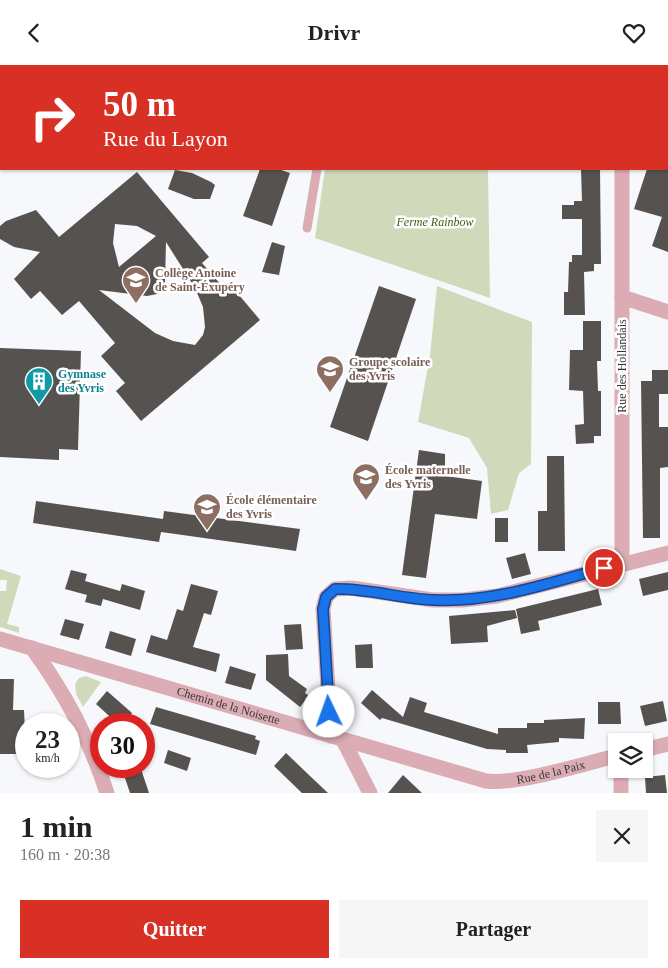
<!DOCTYPE html>
<html lang="fr">
<head>
<meta charset="utf-8">
<style>
	:root { --surface:#fff; --page:#f6f6f6; --text:#222; --muted:#767676; --accent:#d93025 }
	body { margin:0; font-family:Georgia,serif; background:var(--page); color:var(--text); height:100vh; display:flex; flex-direction:column; font-size:19px; white-space:nowrap }
	* { box-sizing:border-box; margin:0 }
	p { font-size:16px; color:var(--muted) }
	.icon { flex:none; width:28px; height:28px; fill:none; stroke:currentColor; stroke-width:2; stroke-linecap:round; stroke-linejoin:round }
	.map { position:relative; height:728px; overflow:hidden }
	.details { display:flex; flex-direction:column; background:var(--surface); flex:1 }
	.details>* { flex:none }
	.top-card { position:absolute; left:0px; top:0px; width:669px; height:105px; box-shadow:0 1px 4px #0004; background:#d93025; color:#fff; overflow:hidden }
	.buttons { position:absolute; left:608px; top:668px; display:grid; gap:10px }
	.buttons a { display:grid; place-items:center; width:45px; height:45px; border-radius:0px; background:var(--surface); box-shadow:0 1px 4px #0004; font-size:25px }
	.speed { position:absolute; left:15px; top:648px; display:flex; gap:10px; font-size:25px; font-weight:700; text-align:center }
	.speed>* { display:grid; place-content:center; width:65px; height:65px; border-radius:50%; background:var(--surface); box-shadow:0 1px 4px #0004; line-height:1 }
	.speed small { font-size:12px; font-weight:400 }
	.speed .limit { border:8px solid #d22; background:#fff; color:#111 }
	.pin { position:absolute; display:grid; place-items:center; width:42px; height:42px; color:#fff; margin:-21px; border:2px solid #fff; border-radius:50%; box-shadow:0 1px 5px #0007 }
	.me { position:absolute; width:55px; margin:-28px; rotate:357deg; stroke-linejoin:round; filter:drop-shadow(0 0 4px #0008) }
	.turn { display:flex; align-items:center; gap:18px; height:105px; padding:0 20px; font-size:22px }
	.turn .icon { width:65px; height:65px; stroke-width:2.5 }
	.turn b { display:block; font-size:35px; line-height:42px }
	.round { display:grid; place-items:center; flex:none; width:52px; height:52px; border-radius:0px; background:var(--page) }
	.head { display:flex; align-items:center; justify-content:space-between; height:85px; padding:0 20px }
	h1 { font-size:30px; font-weight:800; line-height:38px }
	.action { display:flex; gap:10px; margin-top:auto; padding:10px 20px }
	.action a { flex:1; height:58px; border-radius:0px; background:var(--accent); color:#fff; font-size:20px; font-weight:800; line-height:58px; text-align:center }
	.action a+a { background:var(--page); color:var(--text) }
	header { display:flex; justify-content:space-between; align-items:center; height:65px; padding:0 20px; background:var(--surface); font-size:22px; font-weight:800 }
	.map>svg:first-child { display:block }
	.green { fill:#d1d9bb }
	.building { fill:#565250; fill-rule:evenodd }
	.lines { fill:none; stroke-linecap:round; stroke-linejoin:round }
	.lane { stroke:#dbacb4; stroke-width:9 }
	.street { stroke:#dbacb4; stroke-width:15 }
	.route-casing { stroke:#114b97; stroke-width:12 }
	.route { stroke:#1a73e8; stroke-width:9 }
	.labels { text-anchor:middle; dominant-baseline:central; stroke-width:5; stroke-linejoin:round; paint-order:stroke }
	.park-label { font-size:12px; font-style:italic; fill:#4b5711; stroke:#fff }
	.education-label { font-size:12px; font-weight:bold; fill:#785e54; stroke:#fff; text-anchor:start }
	.street-label { font-size:12px; fill:#353536; stroke:#fff }
	.culture-label { font-size:12px; font-weight:bold; fill:#0d838f; stroke:#fff; text-anchor:start }
</style>
</head>
<body>
<header><svg class="icon" aria-label="back" viewBox="0 0 24 24"><path d="M15 5l-7 7 7 7"/></svg>Drivr<svg class="icon" aria-label="heart" viewBox="0 0 24 24"><path d="M12 20l-8-8c-3-5 5-10 8-4 3-6 11-1 8 4z"/></svg></header>
<div class="map">
<svg width="668" height="728" viewBox="0 0 668 728">
	<rect width="100%" height="100%" fill="#f7f8fc"/>
	<g class="green">
		<path d="M0 0H444L1 1 0 53Z"/>
		<path d="M325 104H488L490 233 315 173Z"/>
		<path d="M437 221 532 257 531 399 519 408 508 445 491 449 487 403 469 373 418 357 430 290Z"/>
		<path d="M0 504 21 511 7 559 19 562V568L0 562V526H6L7 515H0Z"/>
		<path d="M86 611 101 617 83 642 76 629 75 619 79 613Z"/>
	</g>
	<g class="building">
		<path d="M260 104H278L290 108 272 161 243 151Z"/>
		<path d="M581 104H600L601 199H594V206L584 207 585 250H564V227H568L569 197H572V190H582V154H562V140H574V136H582Z"/>
		<path d="M647 104H668V187L652 181 662 152 634 144Z"/>
		<path d="M175 105 192 108 211 117 215 120 210 134H194L168 124Z"/>
		<path d="M137 107 209 192 202 198 229 229 234 224 260 255 141 356 116 326 125 318 101 291 115 278 79 236 62 250 40 226 31 234 14 214 40 187 14 182 0 174V161L6 156 36 145 59 172ZM115 159 137 161 156 171 119 202 113 178ZM166 177 195 223 203 242 205 262 203 270 195 280 173 276 155 268 99 225 147 231 157 229 165 217Z"/>
		<path d="M272 177 285 181 279 210 262 207Z"/>
		<path d="M379 221 416 234 368 376 330 362Z"/>
		<path d="M583 256H601V296H597L598 326H601V371H594V378L576 379 575 360 584 359 583 326 569 325 570 285H583Z"/>
		<path d="M0 283 81 286 78 385 59 384V395L0 392Z"/>
		<path d="M652 305H668V329H659V362H668V402L660 403V473H643L641 316H652Z"/>
		<path d="M419 385 445 389V411L482 416 477 454 435 449 426 513 402 510Z"/>
		<path d="M547 391H564L565 486H538V446H547Z"/>
		<path d="M36 436 163 454 164 446 300 464 296 486 161 467 159 477 33 458Z"/>
		<rect x="495" y="453" width="13" height="24"/>
		<path d="M525 488 531 509 512 514 506 493Z"/>
		<path d="M71 505 87 509 85 516 120 526 122 519 145 526 140 545 103 534 101 541 85 537 87 530 65 524Z"/>
		<path d="M668 507V525L643 531 639 514Z"/>
		<path d="M191 519 218 526 211 550 204 548 193 582 220 589 216 607 146 587 151 570 167 575 177 544 183 546Z"/>
		<path d="M598 524 602 540 538 556 540 565 521 569 516 544Z"/>
		<path d="M515 545 517 553 487 561 488 577 451 579 449 551Z"/>
		<path d="M65 554 84 559 79 575 60 570Z"/>
		<path d="M301 559 303 584 286 585 284 560Z"/>
		<path d="M110 566 136 574 131 591 105 583Z"/>
		<path d="M372 579 373 603H356L355 580Z"/>
		<path d="M288 589 289 611 307 624 305 628 309 631 300 642 266 615V590Z"/>
		<path d="M230 601 256 609 251 625 225 618Z"/>
		<path d="M0 614H14L13 645H24L26 689H0Z"/>
		<path d="M372 625 403 652 410 632 427 638 424 647 498 669V663H527V658H544V655L585 653 584 674 559 673V677L527 680 528 688H506V685L487 684 382 653 380 655 361 638Z"/>
		<path d="M107 626 132 648 123 659H118L96 639Z"/>
		<path d="M663 636 667 656 645 661 640 641Z"/>
		<path d="M598 637H620L621 659H598Z"/>
		<path d="M156 642 256 671 255 674 260 676 256 690 150 659Z"/>
		<path d="M168 685 191 693 187 706 164 698Z"/>
		<path d="M286 688 310 711 328 728H302L274 701Z"/>
		<path d="M132 701H140L149 728H130L122 704Z"/>
		<path d="M403 710 422 728H388Z"/>
		<path d="M665 710 667 728H646L645 712Z"/>
	</g>
	<g class="lines">
		<path class="lane" d="M307 163 317 104"/>
		<g class="street">
			<path d="M0 78H1"/>
			<path d="M622 232 668 247"/>
			<path d="M622 498V104"/>
			<path id="s1" d="M0 574 486 716C518 720 582 699 616 691"/>
			<path d="M32 583C66 630 89 673 107 728"/>
			<path d="M331 671 323 544 326 532 335 524 351 523 433 535H463L497 531 668 488"/>
			<path d="M343 675 370 728"/>
			<path d="M644 685 668 679"/>
			<path d="M621 704V728"/>
		</g>
	</g>
	<g class="lines">
		<g class="route-casing">
			<path id="route" d="M329 647 323 544 326 532 335 524C369 523 401 534 434 535 492 538 549 518 604 503"/>
		</g>
		<use href="#route" class="route"/>
	</g>
	<defs>
		<g id="school-pin" transform="scale(1.4375)"><path d="M0 17L-7.5 6A9.5 9.5 0 1 1 7.5 6Z" fill="#8d6e63" stroke="#fff"/><path d="M0-5L7-2L0 1L-7-2ZM-4 1L0 2.5L4 1V4Q0 6-4 4Z" fill="#fff"/></g>
		<g id="building-pin" transform="scale(1.4375)"><path d="M0 17L-7.5 6A9.5 9.5 0 1 1 7.5 6Z" fill="#0f9aa8" stroke="#fff"/><path d="M-4-6H4V6H1V3H-1V6H-4ZM-2.5-4.3h1.7v1.8h-1.7ZM.8-4.3h1.7v1.8H.8ZM-2.5-1h1.7V.8h-1.7ZM.8-1h1.7V.8H.8Z" fill="#fff"/></g>
	</defs>
	<g fill-rule="evenodd">
		<use href="#school-pin" x="136" y="215"/>
		<use href="#school-pin" x="330" y="304"/>
		<use href="#building-pin" x="39" y="316"/>
		<use href="#school-pin" x="366" y="412"/>
		<use href="#school-pin" x="207" y="442"/>
	</g>
	<g class="labels">
		<g class="park-label">
			<text x="435" y="157">Ferme Rainbow</text>
		</g>
		<g class="education-label">
			<text x="155" y="208">Collège Antoine<tspan x="155" dy="14">de Saint-Éxupéry</tspan></text>
			<text x="349" y="297">Groupe scolaire<tspan x="349" dy="14">des Yvris</tspan></text>
			<text x="385" y="405">École maternelle<tspan x="385" dy="14">des Yvris</tspan></text>
			<text x="226" y="435">École élémentaire<tspan x="226" dy="14">des Yvris</tspan></text>
		</g>
		<g class="street-label">
			<text transform="translate(622 301) rotate(-90)">Rue des Hollandais</text>
			<text stroke="none"><textPath href="#s1" startOffset="238">Chemin de la Noisette</textPath></text>
			<text stroke="none"><textPath href="#s1" startOffset="572">Rue de la Paix</textPath></text>
		</g>
		<g class="culture-label">
			<text x="58" y="309">Gymnase<tspan x="58" dy="14">des Yvris</tspan></text>
		</g>
	</g>
</svg>
<div class="buttons">
<a><svg class="icon" aria-label="layers" viewBox="0 0 24 24"><path d="M12 4l9 5-9 5-9-5zM3 14l9 5 9-5"/></svg></a>
</div>
<div class="speed"><div>23<small>km/h</small></div><div class="limit">30</div></div>
<div class="pin" style="left:604px;top:503px;background:#d93025"><svg class="icon" aria-label="arrive" viewBox="0 0 24 24"><path d="M6 21V4h12l-3 4 3 4H6"/></svg></div>
<svg class="me" style="left:329px;top:647px" viewBox="-20 -20 40 40"><circle r="19" fill="#fff"/><path d="M0-13L10 11 0 6-10 11z" fill="#1a73e8"/></svg>
<div class="top-card">
<div class="turn"><svg class="icon" aria-label="right" viewBox="0 0 24 24"><path d="M7 20v-9h11M14 6l5 5-5 5"/></svg><div><b>50 m</b>Rue du Layon</div></div>
</div>
</div>
<section class="details">
<div class="head"><div><h1>1 min</h1><p>160 m · 20:38</p></div><a class="round"><svg class="icon" aria-label="close" viewBox="0 0 24 24"><path d="M6 6l12 12M18 6L6 18"/></svg></a></div>
<div class="action"><a>Quitter</a><a>Partager</a></div>
</section>
</body>
</html>
